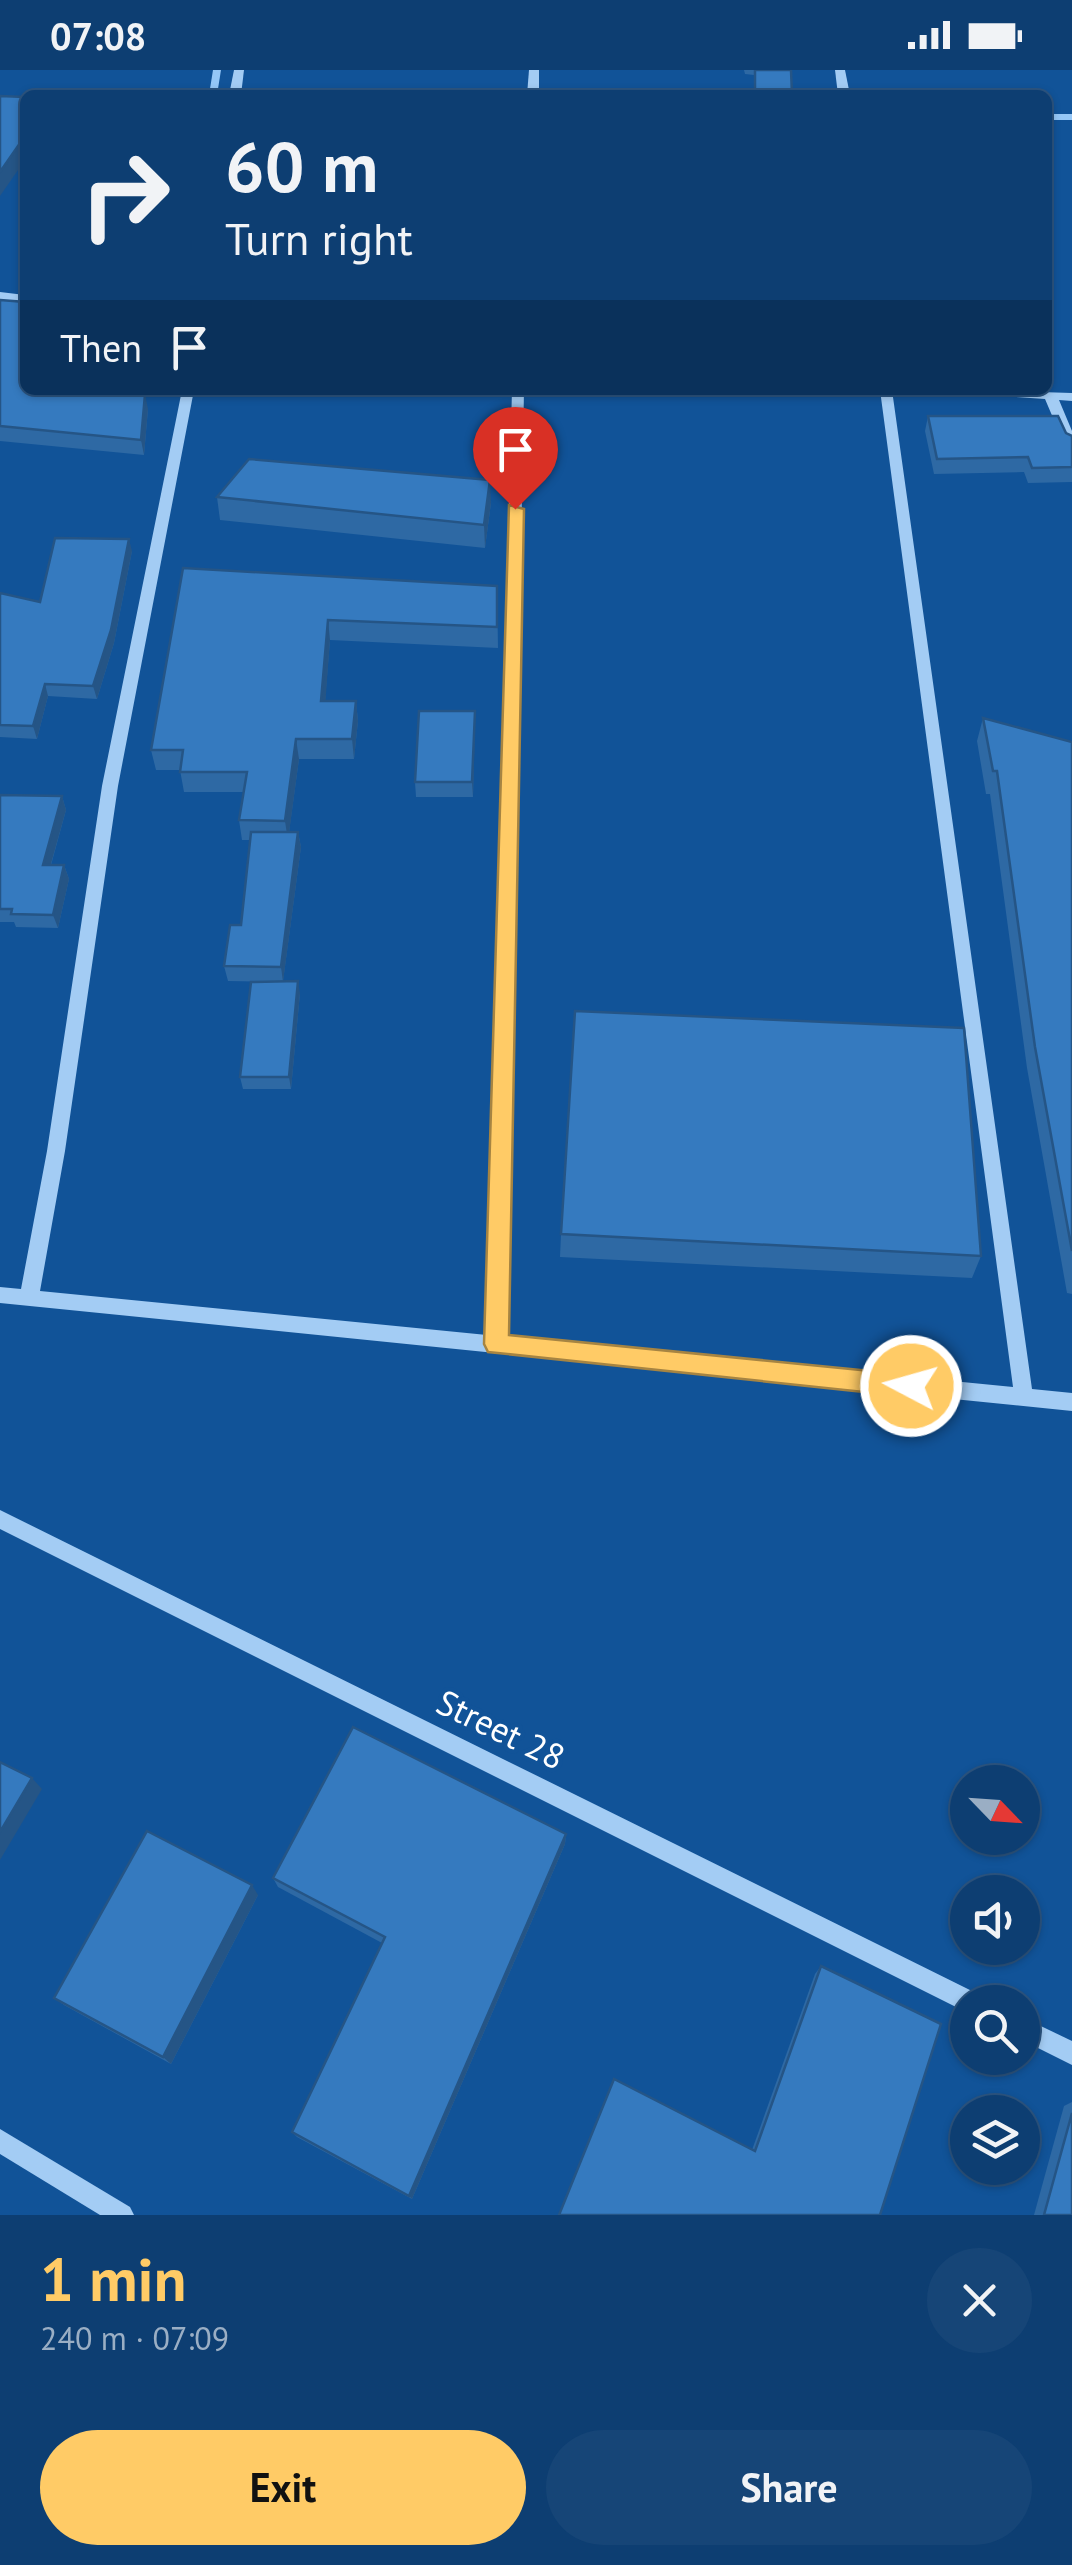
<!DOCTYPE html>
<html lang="en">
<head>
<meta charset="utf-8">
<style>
	:root { --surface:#0d3e72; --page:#164577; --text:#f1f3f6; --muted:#9aaec4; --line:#2d5784; --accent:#ffcb66 }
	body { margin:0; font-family:"PT Sans",sans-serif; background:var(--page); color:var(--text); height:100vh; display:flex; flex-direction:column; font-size:38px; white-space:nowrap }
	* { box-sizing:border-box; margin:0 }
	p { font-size:32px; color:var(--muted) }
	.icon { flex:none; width:55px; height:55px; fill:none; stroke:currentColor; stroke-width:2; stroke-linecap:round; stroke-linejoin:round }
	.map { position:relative; height:2145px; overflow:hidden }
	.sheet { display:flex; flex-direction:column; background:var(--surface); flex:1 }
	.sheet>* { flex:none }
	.hud { position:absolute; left:20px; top:20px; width:1032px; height:305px; border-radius:15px; box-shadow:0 2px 8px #0004,0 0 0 2px var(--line); background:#0d3e72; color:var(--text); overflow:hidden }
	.needle { width:65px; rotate:115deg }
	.fabs { position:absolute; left:950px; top:1695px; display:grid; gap:20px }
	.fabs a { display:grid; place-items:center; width:90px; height:90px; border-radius:50%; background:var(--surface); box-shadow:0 2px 8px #0004,0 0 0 2px var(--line); font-size:50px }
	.pin { position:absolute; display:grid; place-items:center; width:85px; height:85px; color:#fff; margin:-102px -42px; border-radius:50% 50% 50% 0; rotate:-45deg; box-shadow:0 0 10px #0007 }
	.pin .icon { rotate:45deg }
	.me { position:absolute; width:110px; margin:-55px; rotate:276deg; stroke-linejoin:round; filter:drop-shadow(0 0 8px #0008) }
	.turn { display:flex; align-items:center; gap:35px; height:210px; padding:0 40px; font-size:45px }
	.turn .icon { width:130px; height:130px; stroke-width:2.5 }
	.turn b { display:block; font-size:70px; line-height:85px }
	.then { display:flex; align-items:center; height:95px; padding:0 40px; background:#0003; gap:20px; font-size:38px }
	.round { display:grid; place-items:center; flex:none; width:105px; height:105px; border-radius:52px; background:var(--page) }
	.head { display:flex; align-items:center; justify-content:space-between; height:170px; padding:0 40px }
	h1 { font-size:60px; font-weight:700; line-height:75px; color:var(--accent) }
	.cta { display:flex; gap:20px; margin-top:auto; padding:20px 40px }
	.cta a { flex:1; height:115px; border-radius:60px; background:var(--accent); color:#111; font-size:40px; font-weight:700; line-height:115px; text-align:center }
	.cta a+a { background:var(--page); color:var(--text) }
	.status { display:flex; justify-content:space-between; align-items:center; height:70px; padding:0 50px; background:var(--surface); direction:ltr }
	.status svg { height:28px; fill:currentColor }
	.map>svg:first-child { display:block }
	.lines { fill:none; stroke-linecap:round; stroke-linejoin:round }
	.stream { fill:#95c7f7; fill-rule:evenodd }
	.minor { fill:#a3ccf4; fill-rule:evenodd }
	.wall { fill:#2e69a4 }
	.shaded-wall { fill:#255586 }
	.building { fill:#357abf; stroke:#255586; stroke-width:2.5 }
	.route { fill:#ffcb66; stroke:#a68442; stroke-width:2.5 }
	.labels { text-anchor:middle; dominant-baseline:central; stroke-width:9; stroke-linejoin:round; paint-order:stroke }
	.near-street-label { font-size:35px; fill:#fff; stroke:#115398 }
</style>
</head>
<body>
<div class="status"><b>07:08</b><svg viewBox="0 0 49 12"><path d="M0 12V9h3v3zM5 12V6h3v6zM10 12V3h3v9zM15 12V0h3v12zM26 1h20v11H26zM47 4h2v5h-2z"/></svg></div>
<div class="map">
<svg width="1072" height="2145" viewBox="0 0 1072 2145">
	<rect width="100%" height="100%" fill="#115398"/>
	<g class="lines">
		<g class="stream">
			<path d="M213 0H221L217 25H209Z"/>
			<rect x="1048" y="44" width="24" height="6"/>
		</g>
		<g class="minor">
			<path d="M234 0H244L241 25H229Z"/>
			<path d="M529 0H539V25H527Z"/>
			<path d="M835 0H845L850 25H838Z"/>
			<path d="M0 222 25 225V233L0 230Z"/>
			<path d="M182 320H194L118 716 65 1081 40 1221 487 1265 512 320H524L506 1267 1013 1317 880 320H892L1032 1319 1072 1323V1341L0 1233V1217L21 1219 47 1081 102 716Z"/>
			<path d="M970 320 1072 323V331L1059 330 1072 361V380L1065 376 1045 329 976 324Z"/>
			<path d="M0 1440 978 1924 981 1932H968V1942L962 1940 0 1459Z"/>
			<path d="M1022 1947 1072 1971V1995L1022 1970Z"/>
			<path d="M0 2059 130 2137 134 2145H100L0 2084Z"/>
		</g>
	</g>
	<g class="wall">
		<path d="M744 0H791L792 25H754V5L745 4Z"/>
		<path d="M0 230 25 320H128V323L148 339 144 385 0 371Z"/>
		<path d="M928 346 1066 363 1072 366V412L1028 413 1024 402 934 404 925 361Z"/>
		<path d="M217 427 491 433 485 478 220 450Z"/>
		<path d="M132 481 114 573 97 629 48 626 37 669 0 667V523L40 532Z"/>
		<path d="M183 498 497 516 498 578 330 570 325 631H356L358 651 354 689H299L289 762H298L301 777 283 911 300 923 291 1019H243L240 1007 274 912 228 911 224 896 241 855 250 770H242L239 750 244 722H184L180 700H156L151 680Z"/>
		<path d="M475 641 473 727H416L415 712Z"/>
		<path d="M983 648 1072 672V1224L1067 1223 1027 998 990 724H986L977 671Z"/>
		<path d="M0 725 62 726 66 740 51 795H64L69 809 58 858 16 857 14 852H0Z"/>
		<path d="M561 1164 981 1186 972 1208 560 1187Z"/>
		<path d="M566 1764 565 1774 412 2129 297 2067 292 2062 382 1873 278 1817 273 1808Z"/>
		<path d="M258 1825 171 1994 64 1935 54 1928Z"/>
		<path d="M821 1896 880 2145 752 2080 815 1904Z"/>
		<path d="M1072 2032V2145H1034L1064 2036Z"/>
	</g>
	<g class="shaded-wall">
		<path d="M25 66V90L0 126V102Z"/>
		<path d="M145 324 148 339 144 385 141 370Z"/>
		<path d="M490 410 491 433 485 478 484 455Z"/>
		<path d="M129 469 132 481 114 573 97 629 93 616Z"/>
		<path d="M328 550 330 570 324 651 321 631Z"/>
		<path d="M45 614 48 626 37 669 33 656Z"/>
		<path d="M356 631 358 651 354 689 352 669Z"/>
		<path d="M475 641V657L473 727 472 712Z"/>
		<path d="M296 669 299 689 288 771 285 751Z"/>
		<path d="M62 726 66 740 47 808 43 795Z"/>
		<path d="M298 762 301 777 283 912 281 897Z"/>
		<path d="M64 795 69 809 58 858 53 845Z"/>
		<path d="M298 911 300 923 291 1019 289 1007Z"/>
		<path d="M32 1708 42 1719 0 1790V1762Z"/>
		<path d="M566 1764 565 1774 412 2129 409 2126Z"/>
		<path d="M252 1815 258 1825 171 1994 163 1987Z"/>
	</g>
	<g class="building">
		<path d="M755 0H791L792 25H755Z"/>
		<path d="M0 26 25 27V66L0 102Z"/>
		<path d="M0 230 25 232V320H122V323L145 324 141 370 0 356Z"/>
		<path d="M928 346H1058L1066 363 1072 366V397L1032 398 1028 387 937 389Z"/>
		<path d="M249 389 490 410 484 455 217 427Z"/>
		<path d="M55 468 129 469 111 560 93 616 45 614 33 656 0 655V523L40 532Z"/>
		<path d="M183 498 497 516V557L328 550 321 631H356L352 669H296L285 751 239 750 247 702H180L183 680H151Z"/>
		<path d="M419 641H475L472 712H415Z"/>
		<path d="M983 648 1072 672V1181L1035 977 997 701H993Z"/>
		<path d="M0 725 62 726 43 795H64L53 845 11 844 12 839H0Z"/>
		<path d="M251 762H298L281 897 224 896 230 855H241Z"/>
		<path d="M298 911 289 1007H240L251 912Z"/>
		<path d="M575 941 964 958 981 1186 561 1164Z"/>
		<path d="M353 1657 566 1764 409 2126 292 2062 385 1867 273 1808Z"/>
		<path d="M0 1692 32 1708 0 1762Z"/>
		<path d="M147 1761 252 1815 163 1987 54 1928Z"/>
		<path d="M821 1896 941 1954 880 2145H559L614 2009 755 2081Z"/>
		<path d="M1072 2043V2145H1044Z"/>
	</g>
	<path class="route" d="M509 435 524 439 509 1265 911 1305 919 1308 923 1316 919 1324 911 1327 488 1282 484 1274Z"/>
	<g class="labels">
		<g class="near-street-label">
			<text transform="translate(501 1659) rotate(26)">Street 28</text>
		</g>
	</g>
</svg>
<div class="fabs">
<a><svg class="needle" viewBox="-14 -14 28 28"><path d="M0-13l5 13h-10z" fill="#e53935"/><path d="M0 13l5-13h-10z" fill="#9aaec4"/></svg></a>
<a><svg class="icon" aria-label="sound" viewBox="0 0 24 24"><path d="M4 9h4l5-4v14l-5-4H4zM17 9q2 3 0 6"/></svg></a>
<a><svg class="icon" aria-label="search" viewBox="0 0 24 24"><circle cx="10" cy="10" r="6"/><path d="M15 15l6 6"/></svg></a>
<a><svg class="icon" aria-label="layers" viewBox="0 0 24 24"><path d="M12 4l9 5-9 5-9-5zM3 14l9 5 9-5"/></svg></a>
</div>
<div class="pin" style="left:515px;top:439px;background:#d93025"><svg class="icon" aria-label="arrive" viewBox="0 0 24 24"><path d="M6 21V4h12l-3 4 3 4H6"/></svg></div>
<svg class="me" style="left:911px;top:1316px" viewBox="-20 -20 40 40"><circle r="17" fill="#ffcb66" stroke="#fff" stroke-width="3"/><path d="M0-11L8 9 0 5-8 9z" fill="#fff"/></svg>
<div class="hud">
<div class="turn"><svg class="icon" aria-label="right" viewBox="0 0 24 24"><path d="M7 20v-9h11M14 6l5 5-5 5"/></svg><div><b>60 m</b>Turn right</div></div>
<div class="then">Then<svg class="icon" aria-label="arrive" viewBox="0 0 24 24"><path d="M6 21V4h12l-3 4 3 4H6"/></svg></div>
</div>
</div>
<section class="sheet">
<div class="head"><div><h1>1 min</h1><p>240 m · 07:09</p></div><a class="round"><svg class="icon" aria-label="close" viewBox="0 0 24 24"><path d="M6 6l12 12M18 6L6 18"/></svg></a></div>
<div class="cta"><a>Exit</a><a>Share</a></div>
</section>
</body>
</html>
